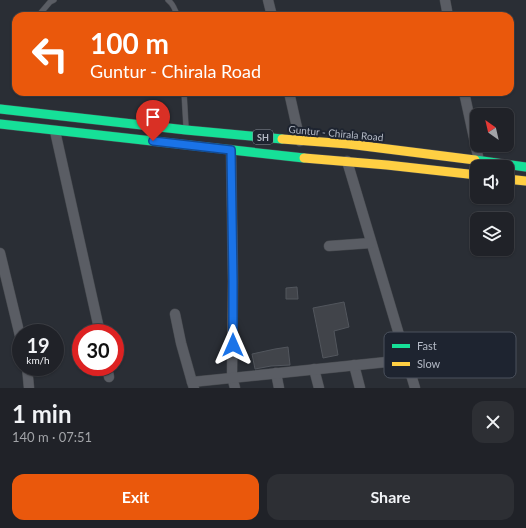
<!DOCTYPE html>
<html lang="en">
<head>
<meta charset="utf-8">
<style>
	:root { --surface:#202228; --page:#2d2f34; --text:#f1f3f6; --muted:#a2a4a8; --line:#3d3f45; --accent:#ea580c }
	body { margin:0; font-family:Lato,sans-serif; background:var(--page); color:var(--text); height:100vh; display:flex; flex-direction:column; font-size:15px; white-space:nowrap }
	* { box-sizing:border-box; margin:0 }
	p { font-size:13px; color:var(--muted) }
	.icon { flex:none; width:22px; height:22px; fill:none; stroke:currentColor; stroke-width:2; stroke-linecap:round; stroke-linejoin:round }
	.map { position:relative; height:388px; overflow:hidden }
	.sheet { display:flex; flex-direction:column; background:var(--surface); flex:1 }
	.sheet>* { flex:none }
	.hud { position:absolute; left:12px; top:12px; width:502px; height:84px; border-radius:12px; box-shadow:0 1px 3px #0004,0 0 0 1px var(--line); background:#ea580c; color:#fff; overflow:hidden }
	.needle { width:26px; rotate:326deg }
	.tools { position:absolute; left:470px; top:108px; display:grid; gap:8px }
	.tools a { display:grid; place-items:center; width:44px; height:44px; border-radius:8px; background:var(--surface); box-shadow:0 1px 3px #0004,0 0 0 1px var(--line); font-size:20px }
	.speed { position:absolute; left:12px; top:324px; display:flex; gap:8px; font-size:20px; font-weight:700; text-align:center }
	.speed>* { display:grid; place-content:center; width:52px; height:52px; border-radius:50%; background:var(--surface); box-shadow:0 1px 3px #0004,0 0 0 1px var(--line); line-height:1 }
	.speed small { font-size:10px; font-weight:400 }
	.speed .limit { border:6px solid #d22; background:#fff; color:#111 }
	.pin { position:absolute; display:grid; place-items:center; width:34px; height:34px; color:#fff; margin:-41px -17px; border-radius:50% 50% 50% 0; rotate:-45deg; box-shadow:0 0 4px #0007 }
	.pin .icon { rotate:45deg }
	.me { position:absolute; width:44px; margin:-22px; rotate:0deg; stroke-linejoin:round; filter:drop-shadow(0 0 3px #0008) }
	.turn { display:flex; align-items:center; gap:14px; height:84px; padding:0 12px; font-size:18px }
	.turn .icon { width:52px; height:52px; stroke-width:2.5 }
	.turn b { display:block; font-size:28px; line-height:34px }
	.round { display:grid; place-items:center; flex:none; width:42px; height:42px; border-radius:12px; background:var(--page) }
	.headline { display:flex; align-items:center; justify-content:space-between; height:68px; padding:0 12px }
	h1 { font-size:24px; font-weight:700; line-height:30px }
	.primary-button { display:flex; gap:8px; margin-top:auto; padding:8px 12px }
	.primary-button a { flex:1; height:46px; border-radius:12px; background:var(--accent); color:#fff; font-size:16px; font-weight:700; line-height:46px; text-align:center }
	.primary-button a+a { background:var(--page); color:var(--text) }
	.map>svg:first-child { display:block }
	.building { fill:#41444a; stroke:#52565d }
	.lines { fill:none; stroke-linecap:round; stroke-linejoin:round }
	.lane-casing { stroke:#46494e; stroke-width:6 }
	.street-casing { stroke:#46494e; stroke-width:11 }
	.fast-casing { stroke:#484b52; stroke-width:10 }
	.slow-casing { stroke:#484b52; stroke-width:10 }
	.lane { stroke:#5a5d64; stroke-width:5 }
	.street { stroke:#5a5d64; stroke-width:10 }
	.fast { stroke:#16e098; stroke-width:9 }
	.slow { stroke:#ffcf43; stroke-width:9 }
	.route-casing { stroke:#114b97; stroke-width:10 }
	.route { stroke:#1a73e8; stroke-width:7 }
	.labels { text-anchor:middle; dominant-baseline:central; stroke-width:4; stroke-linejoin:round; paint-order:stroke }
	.shield { fill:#1e2430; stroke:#878d99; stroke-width:1 }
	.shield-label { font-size:9px; font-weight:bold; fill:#b4bac6 }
	.street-label { font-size:10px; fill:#b4bac6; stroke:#1e2430 }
	.key { fill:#1e2430; stroke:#4b515d; stroke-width:1 }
	.key-label { font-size:11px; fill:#b4bac6 }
</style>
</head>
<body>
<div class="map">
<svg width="526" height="388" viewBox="0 0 526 388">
	<rect width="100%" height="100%" fill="#2a2e35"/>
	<g class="building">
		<path d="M297 287 298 299H286V288Z"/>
		<path d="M344 302 349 327 334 331 338 355 323 358 313 308Z"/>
		<path d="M288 347 290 365 271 366 255 369 252 354 275 349Z"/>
	</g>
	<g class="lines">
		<g class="lane-casing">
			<g id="lane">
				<path d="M168 0C172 3 176 10 177 16"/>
				<path d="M38 16 50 2 54 0"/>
				<path d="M184 92 186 127"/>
			</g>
		</g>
		<g class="street-casing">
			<g id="street">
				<path d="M268 0 272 16"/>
				<path d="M445 0 448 16"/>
				<path d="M289 92 300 141"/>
				<path d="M464 92 479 161"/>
				<path d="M55 131 100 333"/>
				<path d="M231 150 233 281 232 377 235 388"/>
				<path d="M347 161 415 388"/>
				<path d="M329 246 371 243"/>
				<path d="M0 253 21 340"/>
				<path d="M175 314 181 343 192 382"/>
				<path d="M354 365 360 388"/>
				<path d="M27 367 29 388"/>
				<path d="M107 367 109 377"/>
				<path d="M314 369 319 388"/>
				<path d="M276 373 279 388"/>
				<path d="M194 388 192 382 406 360"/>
			</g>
		</g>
		<g class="fast-casing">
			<g id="fast">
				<path d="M0 109 186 130 282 139"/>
				<path d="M0 124 304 158"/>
				<path d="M475 160 526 167"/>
			</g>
		</g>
		<g class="slow-casing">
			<g id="slow">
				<path d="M282 139 348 144 475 160"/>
				<path d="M304 158 387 165 477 175"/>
				<path d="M507 179 526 181"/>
			</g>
		</g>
		<use href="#lane" class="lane"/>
		<use href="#street" class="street"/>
		<use href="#fast" class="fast"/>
		<use href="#slow" class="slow"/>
	</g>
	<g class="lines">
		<g class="route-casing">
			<path id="route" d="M153 141 231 150 233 281V345"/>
		</g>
		<use href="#route" class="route"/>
	</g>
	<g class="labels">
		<rect class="shield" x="253" y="130" width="20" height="14" rx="3"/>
		<g class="shield-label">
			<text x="263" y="137">SH</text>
		</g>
		<g class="street-label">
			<text transform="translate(336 133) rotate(5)">Guntur - Chirala Road</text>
		</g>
	</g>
	<rect x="384" y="332" width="132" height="46" rx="6" class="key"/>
	<rect x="392" y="344" width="18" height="4" fill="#16e098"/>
	<rect x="392" y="362" width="18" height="4" fill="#ffcf43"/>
	<g class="key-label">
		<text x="417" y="350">Fast</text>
		<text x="417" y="368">Slow</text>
	</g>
</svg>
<div class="tools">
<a><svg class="needle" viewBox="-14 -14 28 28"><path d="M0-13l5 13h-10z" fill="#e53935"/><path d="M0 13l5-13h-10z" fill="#a2a4a8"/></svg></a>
<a><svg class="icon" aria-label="sound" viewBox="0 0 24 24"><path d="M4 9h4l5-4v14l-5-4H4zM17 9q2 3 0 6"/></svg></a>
<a><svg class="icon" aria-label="layers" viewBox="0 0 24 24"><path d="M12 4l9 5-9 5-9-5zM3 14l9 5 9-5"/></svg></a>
</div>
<div class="speed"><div>19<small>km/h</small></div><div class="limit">30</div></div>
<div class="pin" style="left:153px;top:141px;background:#d93025"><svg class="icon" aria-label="arrive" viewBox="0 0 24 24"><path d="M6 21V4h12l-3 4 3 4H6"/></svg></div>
<svg class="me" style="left:233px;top:345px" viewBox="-20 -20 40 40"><path d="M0-17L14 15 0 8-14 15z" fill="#1a73e8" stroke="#fff" stroke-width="4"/></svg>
<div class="hud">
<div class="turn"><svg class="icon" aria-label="left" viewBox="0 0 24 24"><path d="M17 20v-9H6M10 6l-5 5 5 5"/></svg><div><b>100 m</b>Guntur - Chirala Road</div></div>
</div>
</div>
<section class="sheet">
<div class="headline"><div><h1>1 min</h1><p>140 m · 07:51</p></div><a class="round"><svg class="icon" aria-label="close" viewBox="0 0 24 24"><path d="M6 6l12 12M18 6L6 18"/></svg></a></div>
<div class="primary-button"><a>Exit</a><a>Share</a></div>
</section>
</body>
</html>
